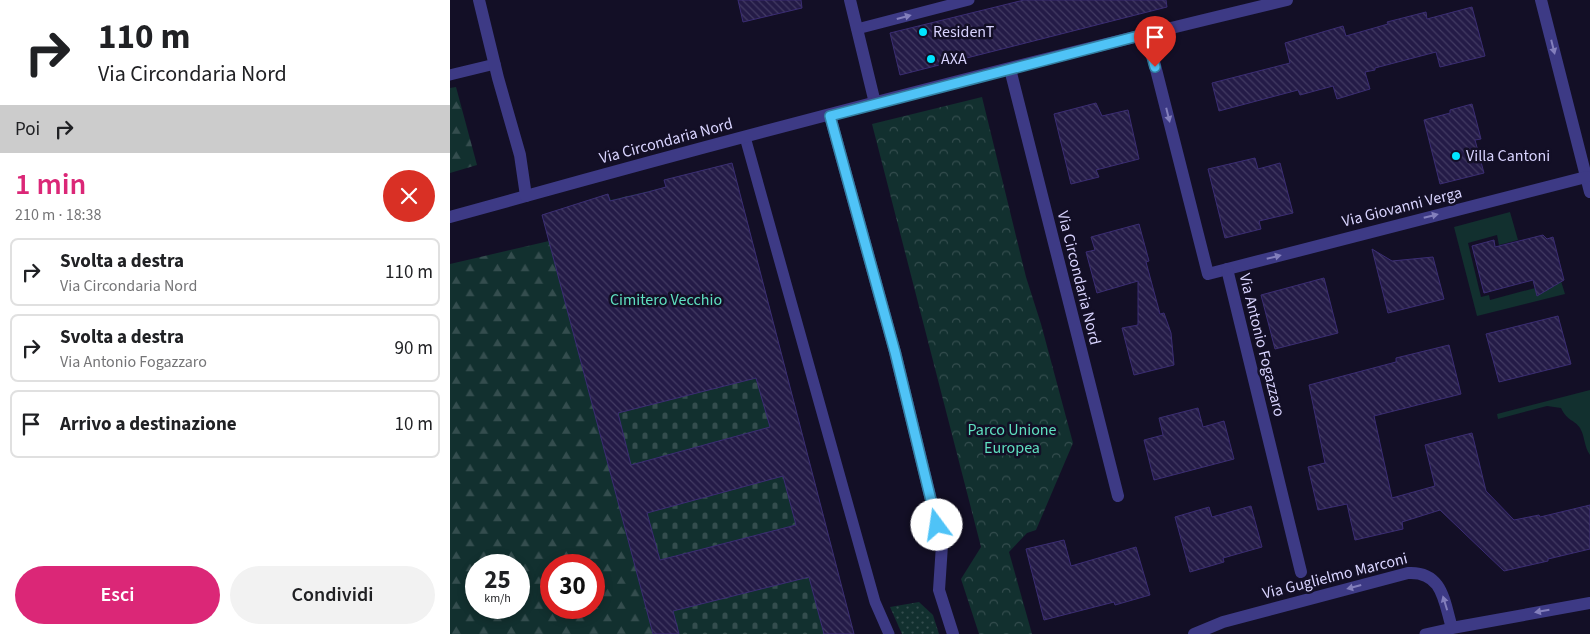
<!DOCTYPE html>
<html lang="it">
<head>
<meta charset="utf-8">
<style>
	:root { --surface:#fff; --page:#f2f2f2; --text:#202124; --muted:#757577; --line:#e0e0e0; --accent:#db2777 }
	body { margin:0; font-family:"Source Sans 3",sans-serif; background:var(--page); color:var(--text); height:100vh; display:flex; flex-direction:column; font-size:19px; white-space:nowrap }
	* { box-sizing:border-box; margin:0 }
	p { font-size:16px; color:var(--muted) }
	.icon { flex:none; width:28px; height:28px; fill:none; stroke:currentColor; stroke-width:2; stroke-linecap:round; stroke-linejoin:round }
	.map { position:relative; flex:1; overflow:hidden }
	.drawer { display:flex; flex-direction:column; background:var(--surface); width:450px }
	.drawer>* { flex:none }
	.top-card { background:#fff; color:var(--text); overflow:hidden }
	.speed { position:absolute; left:15px; top:554px; display:flex; gap:10px; font-size:25px; font-weight:700; text-align:center }
	.speed>* { display:grid; place-content:center; width:65px; height:65px; border-radius:50%; background:var(--surface); box-shadow:0 2px 8px #0003; line-height:1 }
	.speed small { font-size:12px; font-weight:400 }
	.speed .limit { border:8px solid #d22; background:#fff; color:#111 }
	.pin { position:absolute; display:grid; place-items:center; width:42px; height:42px; color:#fff; margin:-51px -21px; border-radius:50% 50% 50% 0; rotate:-45deg; box-shadow:0 0 5px #0007 }
	.pin .icon { rotate:45deg }
	.me { position:absolute; width:55px; margin:-28px; rotate:346deg; stroke-linejoin:round; filter:drop-shadow(0 0 4px #0008) }
	.turn { display:flex; align-items:center; gap:18px; height:105px; padding:0 15px; font-size:22px }
	.turn .icon { width:65px; height:65px; stroke-width:2.5 }
	.turn b { display:block; font-size:35px; line-height:42px }
	.then { display:flex; align-items:center; height:48px; padding:0 15px; background:#0003; gap:10px; font-size:19px }
	.round { display:grid; place-items:center; flex:none; width:52px; height:52px; border-radius:26px; background:var(--page) }
	.summary { display:flex; align-items:center; justify-content:space-between; height:85px; padding:0 15px }
	h1 { font-size:30px; font-weight:600; line-height:38px; color:var(--accent) }
	.cta { display:flex; gap:10px; margin-top:auto; padding:10px 15px }
	.cta a { flex:1; height:58px; border-radius:30px; background:var(--accent); color:#fff; font-size:20px; font-weight:600; line-height:58px; text-align:center }
	.cta a+a { background:var(--page); color:var(--text) }
	ul { padding:0; list-style:none }
	li { display:flex; align-items:center; gap:15px; height:68px; margin:0 10px 8px; padding:0 5px; border:2px solid var(--line); border-radius:8px }
	li div { flex:1 }
	li b { display:block; font-size:19px }
	li em { font-style:normal }
	main { display:flex; flex:1; min-height:0 }
	.map>svg:first-child { display:block }
	.grass { fill:url(#grass-dots) }
	.forest { fill:url(#forest-firs); fill-rule:evenodd }
	.cemetery { fill:url(#cemetery-stones) }
	.park { fill:url(#park-crowns) }
	.garden { fill:#12302f }
	.building { fill:url(#building-back-hatch); stroke:#3b2d73; fill-rule:evenodd }
	.lines { fill:none; stroke-linecap:round; stroke-linejoin:round }
	.service { stroke:#3d3a85; stroke-width:11 }
	.minor { stroke:#3d3a85; stroke-width:12 }
	.tertiary { stroke:#3d3a85; stroke-width:12 }
	.oneway { fill:#837fbc }
	.route-casing { stroke:#337fa1; stroke-width:12 }
	.route { stroke:#4fc3f7; stroke-width:9 }
	.poi-dot { fill:#00e5ff; stroke:#130f26; stroke-width:2 }
	.labels { text-anchor:middle; dominant-baseline:central; stroke-width:5; stroke-linejoin:round; paint-order:stroke }
	.poi-label { font-size:16px; fill:#d9d4ff; stroke:#130f26; text-anchor:start }
	.street-label { font-size:16px; fill:#d9d4ff; stroke:#130f26 }
	.park-label { font-size:16px; fill:#5fe0c0; stroke:#130f26 }
</style>
</head>
<body>
<main>
<section class="drawer">
<div class="top-card">
<div class="turn"><svg class="icon" aria-label="right" viewBox="0 0 24 24"><path d="M7 20v-9h11M14 6l5 5-5 5"/></svg><div><b>110 m</b>Via Circondaria Nord</div></div>
<div class="then">Poi<svg class="icon" aria-label="right" viewBox="0 0 24 24"><path d="M7 20v-9h11M14 6l5 5-5 5"/></svg></div>
</div>
<div class="summary"><div><h1>1 min</h1><p>210 m · 18:38</p></div><a class="round" style="background:#d93025;color:#fff"><svg class="icon" aria-label="close" viewBox="0 0 24 24"><path d="M6 6l12 12M18 6L6 18"/></svg></a></div>
<ul>
<li><svg class="icon" aria-label="right" viewBox="0 0 24 24"><path d="M7 20v-9h11M14 6l5 5-5 5"/></svg><div><b>Svolta a destra</b><p>Via Circondaria Nord</p></div><em>110 m</em></li>
<li><svg class="icon" aria-label="right" viewBox="0 0 24 24"><path d="M7 20v-9h11M14 6l5 5-5 5"/></svg><div><b>Svolta a destra</b><p>Via Antonio Fogazzaro</p></div><em>90 m</em></li>
<li><svg class="icon" aria-label="arrive" viewBox="0 0 24 24"><path d="M6 21V4h12l-3 4 3 4H6"/></svg><div><b>Arrivo a destinazione</b></div><em>10 m</em></li>
</ul>
<div class="cta"><a>Esci</a><a>Condividi</a></div>
</section>
<div class="map">
<svg width="1140" height="634" viewBox="0 0 1140 634">
	<defs>
		<pattern id="grass-dots" width="8" height="8" patternUnits="userSpaceOnUse" patternTransform="scale(1.25)"><rect width="8" height="8" fill="#12302f"/><path d="M2 2h.1M6 6h.1" fill="none" stroke="#344d4e" stroke-width="1.8" stroke-linecap="round"/></pattern>
		<pattern id="forest-firs" width="22" height="20" patternUnits="userSpaceOnUse" patternTransform="scale(1.25)"><rect width="22" height="20" fill="#12302f"/><path d="M5 1l3.5 6h-7zM16 11l3.5 6h-7z" fill="#344d4e"/></pattern>
		<pattern id="cemetery-stones" width="16" height="16" patternUnits="userSpaceOnUse" patternTransform="scale(1.25)"><rect width="16" height="16" fill="#12302f"/><path d="M2 7V4a2 2 0 0 1 4 0v3zM10 15v-3a2 2 0 0 1 4 0v3z" fill="#344d4e"/></pattern>
		<pattern id="park-crowns" width="20" height="18" patternUnits="userSpaceOnUse" patternTransform="scale(1.25)"><rect width="20" height="18" fill="#12302f"/><path d="M2 6a3 3 0 1 1 6 0M12 15a3 3 0 1 1 6 0" fill="none" stroke="#344d4e"/></pattern>
		<pattern id="building-back-hatch" width="6" height="6" patternUnits="userSpaceOnUse" patternTransform="scale(1.25)"><rect width="6" height="6" fill="#241b47"/><path d="M-1 5l2 2M0 0l6 6M5-1l2 2" fill="none" stroke="#433b63"/></pattern>
	</defs>
	<rect width="100%" height="100%" fill="#130f26"/>
	<path class="grass" d="M469 602 483 615 489 634H452L440 607Z"/>
	<g class="forest">
		<path d="M6 87 27 165 0 173V88Z"/>
		<path d="M99 241 203 634H0V264ZM26 565H69V608H26ZM101 565H144V608H101Z"/>
	</g>
	<path class="cemetery" d="M282 163 404 634H203L92 215 158 194 161 200 216 187 214 180Z"/>
	<path class="park" d="M532 97 576 277 591 324 623 443 586 530 577 533 559 552 582 634H529L511 579 531 547 422 124Z"/>
	<g class="garden">
		<path d="M1060 212 1068 240 1049 245 1047 235 1018 243 1031 297 1039 295 1040 300 1111 281 1115 294 1027 316 1004 227Z"/>
		<path d="M1140 390V455C1134 447 1135 436 1130 428 1125 420 1117 421 1111 408L1097 406 1048 419 1047 414Z"/>
	</g>
	<g class="building">
		<path d="M288 0H351L352 8 293 22Z"/>
		<path d="M574 0H716L717 7 450 75 440 33Z"/>
		<path d="M1022 7 1035 56 990 67 986 52 925 68V70L915 72 920 89 887 99 883 86 850 95 848 90 769 111 762 83 840 63 835 43 893 26 896 36 938 24 937 22 976 12 977 19Z"/>
		<path d="M646 103 652 116 678 110 689 159 646 170 649 177 621 184 604 114Z"/>
		<path d="M1022 104 1031 139 1025 140 1034 173 990 184 974 120 1000 113V110Z"/>
		<path d="M805 158 808 169 830 163 843 213 809 221 811 229 775 238 758 169Z"/>
		<path d="M282 163 404 634H374L359 577 223 611 229 634H203L92 215 158 194 160 201 198 192 216 187 214 180ZM306 378 320 427 181 465 168 413ZM333 476 346 525 210 560 197 513Z"/>
		<path d="M689 224 699 261 696 262 710 314 714 313 721 333 724 365 684 375 672 328 688 325V281L647 293 636 252 645 250 641 237Z"/>
		<path d="M1093 235 1097 239 1103 237 1114 280 1087 296 1083 280 1034 293 1022 246 1044 240 1045 247Z"/>
		<path d="M922 249 942 261 983 257 994 299 938 313Z"/>
		<path d="M874 278 888 333 825 349 811 295Z"/>
		<path d="M1108 316 1121 364 1049 382 1036 334Z"/>
		<path d="M999 345 1011 394 924 416 942 498 985 486 975 445 1022 433 1036 491 1064 520 1089 515 1090 517 1140 505V549L1098 559V561L1054 571 990 510 952 522 953 529 905 540 897 504 868 510 858 467 875 463 859 385 946 362V358Z"/>
		<path d="M748 408 753 427 774 421 784 459 704 480 694 440 713 435 709 418Z"/>
		<path d="M801 506 812 547 773 558 774 562 740 572 725 517 759 507 762 517Z"/>
		<path d="M614 540 621 566 686 547 700 595 665 605 664 602 594 620 576 549Z"/>
	</g>
	<g class="lines">
		<g class="service">
			<path d="M407 29 519 0"/>
			<path d="M0 75 45 64"/>
			<path d="M295 137 425 602 439 634"/>
			<path d="M975 634 1002 628"/>
		</g>
		<g class="minor">
			<path d="M400 0 425 103"/>
			<path d="M1091 0 1140 192"/>
			<path d="M697 34 758 274 1136 177"/>
			<path d="M560 69 668 496"/>
			<path d="M380 116 445 352 492 545 489 590 503 634"/>
			<path d="M0 217 76 196"/>
			<path d="M777 269 851 572"/>
			<path d="M744 634 773 622 958 573C993 571 994 602 1002 628L1140 603"/>
		</g>
		<path class="tertiary" d="M29 0 48 78 70 155 76 196C328 126 582 61 837 0"/>
	</g>
	<defs><path id="oneway-solid" d="M-6-.8H1V-3.2L6.5 0L1 3.2V.8H-6Z" transform="scale(1.25)"/></defs>
	<g class="oneway">
		<use href="#oneway-solid" transform="translate(454 17) rotate(-15)"/>
		<use href="#oneway-solid" transform="translate(1103 47) rotate(76)"/>
		<use href="#oneway-solid" transform="translate(718 115) rotate(76)"/>
		<use href="#oneway-solid" transform="translate(981 216) rotate(-14)"/>
		<use href="#oneway-solid" transform="translate(824 257) rotate(-14)"/>
		<use href="#oneway-solid" transform="translate(904 587) rotate(165)"/>
		<use href="#oneway-solid" transform="translate(995 603) rotate(-107)"/>
		<use href="#oneway-solid" transform="translate(1092 611) rotate(170)"/>
	</g>
	<g class="lines">
		<g class="route-casing">
			<path id="route" d="M487 525 445 352 380 116 696 34 705 67"/>
		</g>
		<use href="#route" class="route"/>
	</g>
	<g class="poi-dot">
		<circle cx="473" cy="32" r="5"/>
		<circle cx="481" cy="59" r="5"/>
		<circle cx="1006" cy="156" r="5"/>
	</g>
	<g class="labels">
		<g class="poi-label">
			<text x="483" y="32">ResidenT</text>
			<text x="491" y="59">AXA</text>
			<text x="1016" y="156">Villa Cantoni</text>
		</g>
		<g class="street-label">
			<text transform="translate(216 141) rotate(-15)">Via Circondaria Nord</text>
			<text transform="translate(952 207) rotate(-14)">Via Giovanni Verga</text>
			<text transform="translate(629 278) rotate(76)">Via Circondaria Nord</text>
			<text transform="translate(812 345) rotate(76)">Via Antonio Fogazzaro</text>
			<text transform="translate(885 576) rotate(-14)">Via Guglielmo Marconi</text>
		</g>
		<g class="park-label">
			<text x="216" y="300">Cimitero Vecchio</text>
			<text x="562" y="430">Parco Unione<tspan x="562" dy="18">Europea</tspan></text>
		</g>
	</g>
</svg>
<div class="speed"><div>25<small>km/h</small></div><div class="limit">30</div></div>
<div class="pin" style="left:705px;top:67px;background:#d93025"><svg class="icon" aria-label="arrive" viewBox="0 0 24 24"><path d="M6 21V4h12l-3 4 3 4H6"/></svg></div>
<svg class="me" style="left:487px;top:525px" viewBox="-20 -20 40 40"><circle r="19" fill="#fff"/><path d="M0-13L10 11 0 6-10 11z" fill="#4fc3f7"/></svg>
</div>
</main>
</body>
</html>
